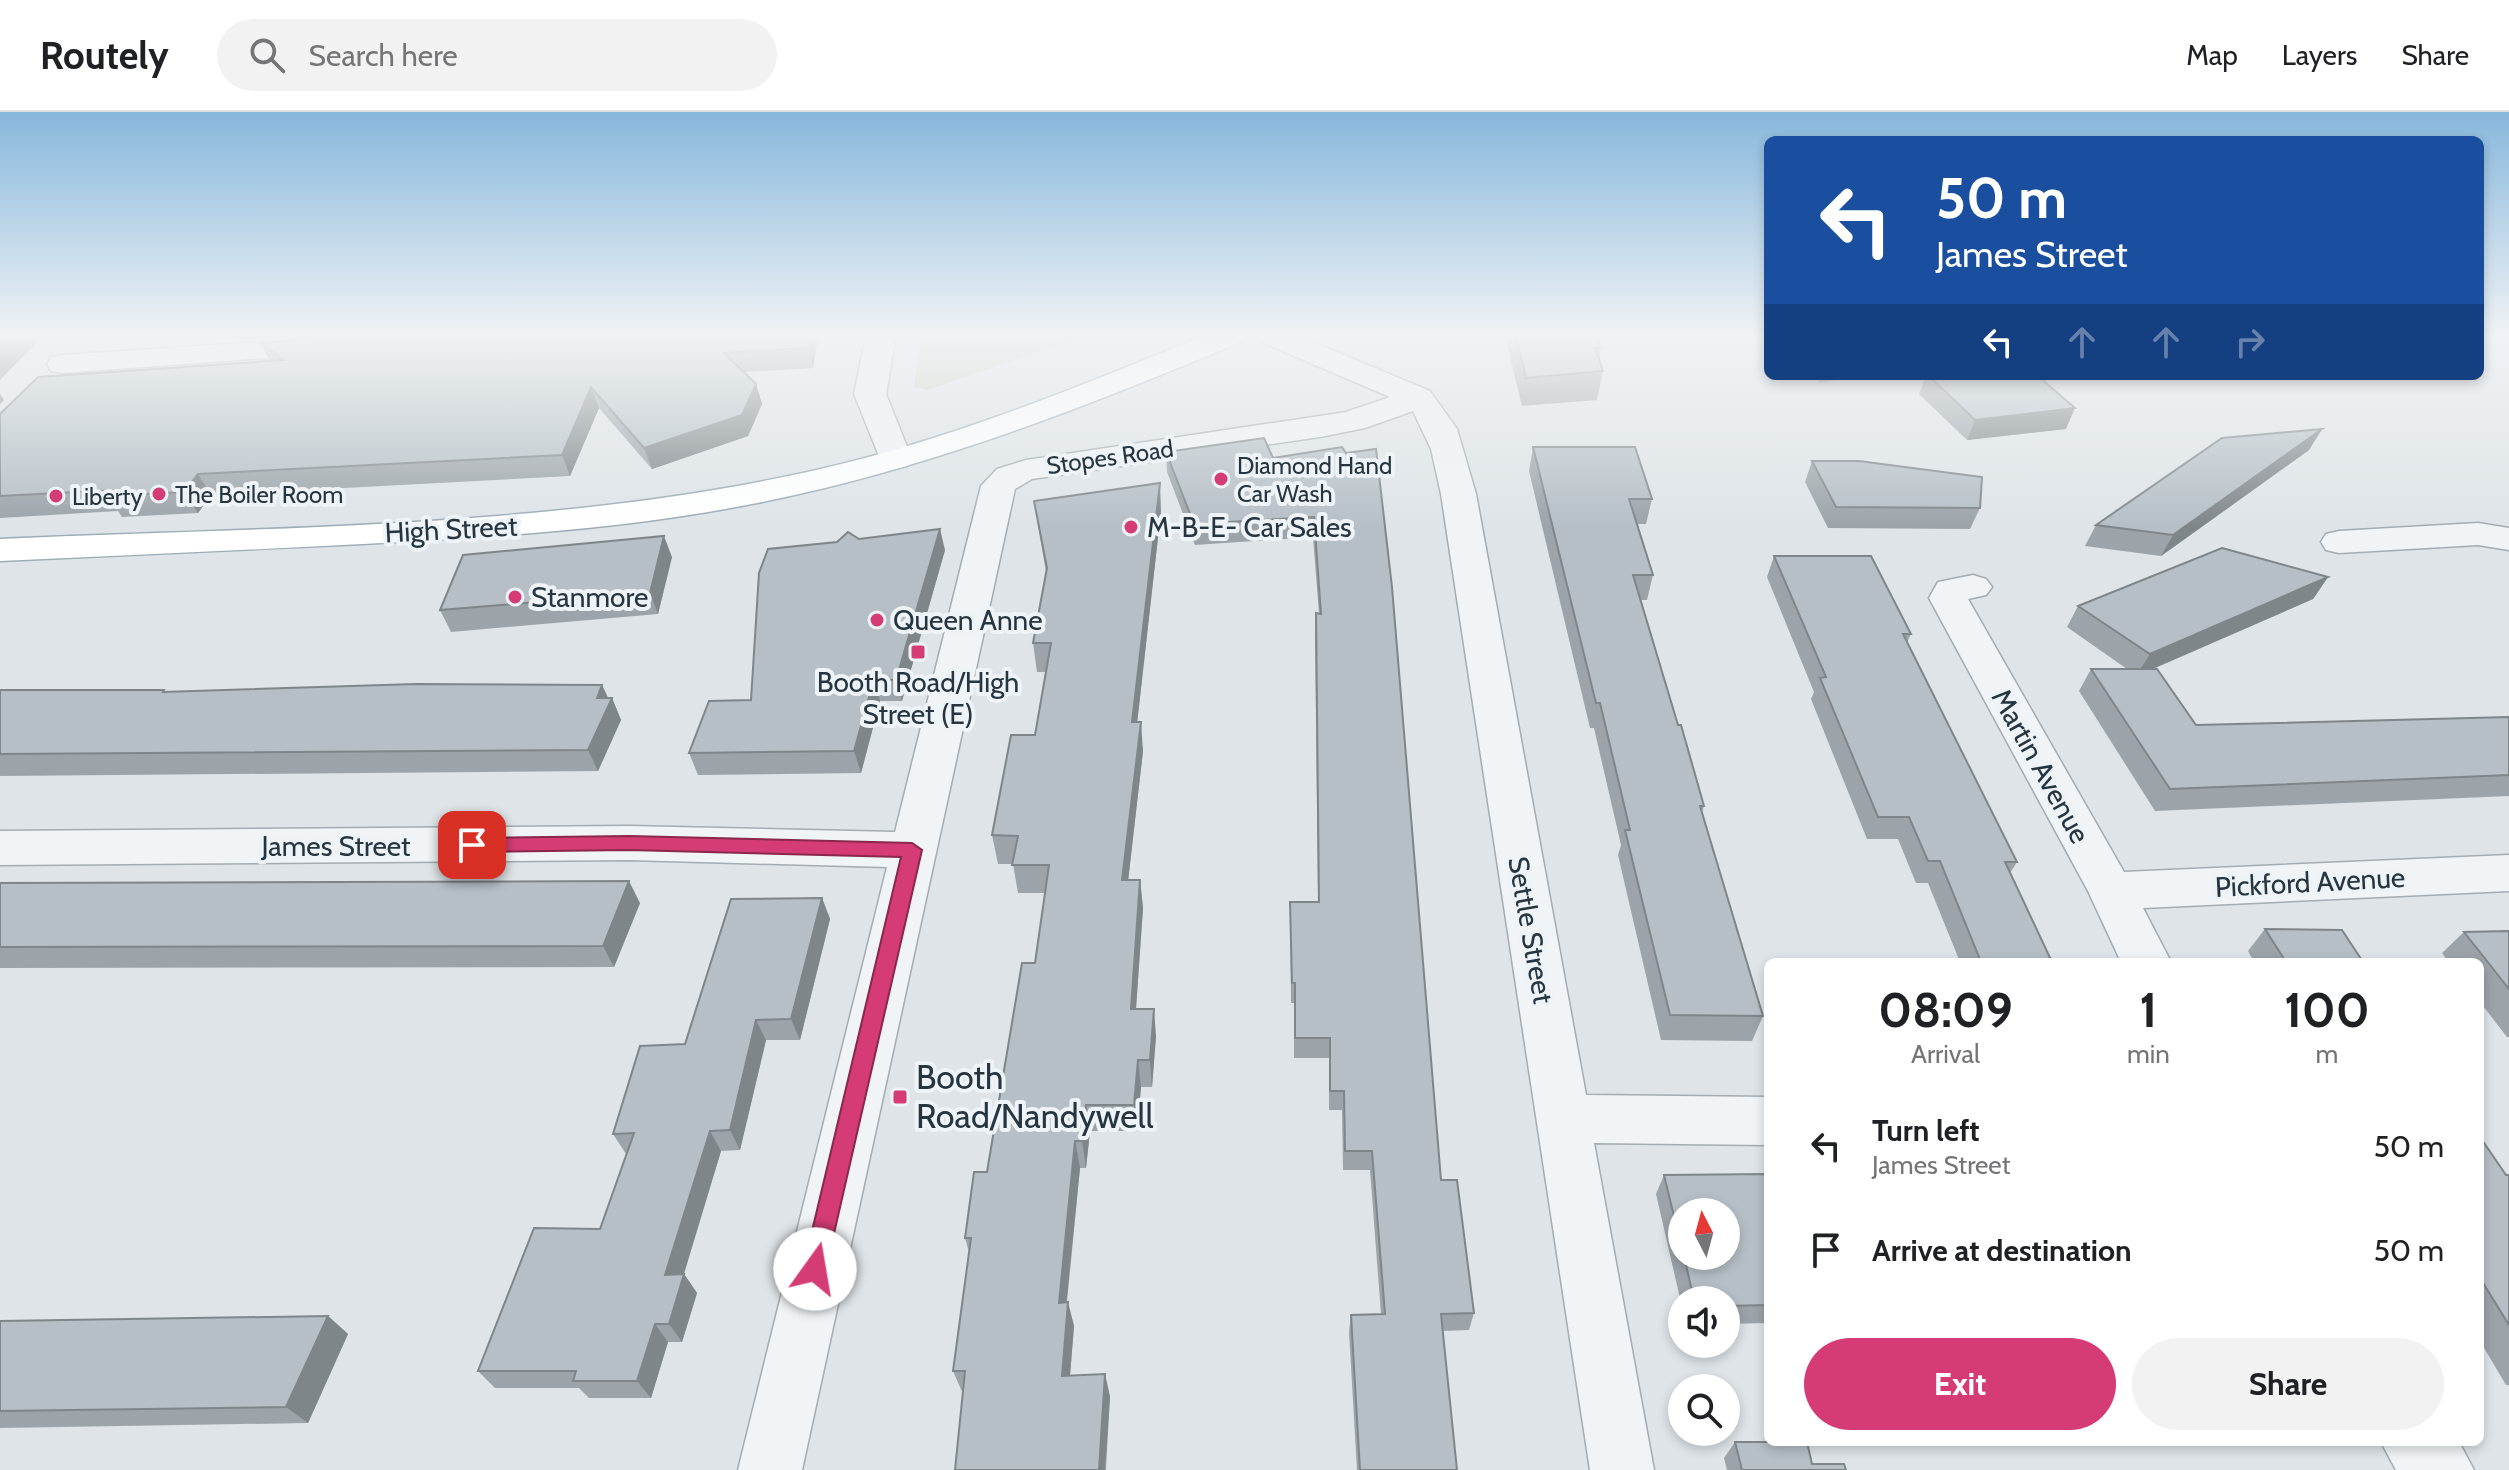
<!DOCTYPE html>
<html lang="en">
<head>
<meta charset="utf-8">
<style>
	:root { --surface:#fff; --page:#f2f2f2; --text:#202124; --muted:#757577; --line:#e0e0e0; --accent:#d53c75 }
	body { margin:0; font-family:Cabin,sans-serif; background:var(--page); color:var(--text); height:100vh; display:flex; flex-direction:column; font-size:30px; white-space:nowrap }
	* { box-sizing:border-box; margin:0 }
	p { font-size:26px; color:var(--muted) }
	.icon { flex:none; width:44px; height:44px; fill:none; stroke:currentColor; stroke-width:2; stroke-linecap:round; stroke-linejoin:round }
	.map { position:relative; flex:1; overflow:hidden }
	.sheet { position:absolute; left:1764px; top:846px; width:720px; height:488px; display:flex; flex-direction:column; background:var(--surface); border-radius:12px; box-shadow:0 4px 12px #0003 }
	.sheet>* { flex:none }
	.guide { position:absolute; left:1764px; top:24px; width:720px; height:244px; border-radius:12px; box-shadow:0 4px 12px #0003; background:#1a4fa0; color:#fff; overflow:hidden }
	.needle { width:52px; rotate:354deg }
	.controls { position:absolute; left:1668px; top:1086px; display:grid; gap:16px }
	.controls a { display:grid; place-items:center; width:72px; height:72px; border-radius:50%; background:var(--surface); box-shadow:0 4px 12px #0003; font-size:40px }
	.pin { position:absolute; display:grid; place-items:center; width:68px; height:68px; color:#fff; margin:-34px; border-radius:16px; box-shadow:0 4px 12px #0006 }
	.me { position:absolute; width:88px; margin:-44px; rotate:13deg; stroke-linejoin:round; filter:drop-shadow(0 0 6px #0008) }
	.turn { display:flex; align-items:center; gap:28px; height:168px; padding:0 40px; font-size:36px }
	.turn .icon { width:104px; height:104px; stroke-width:2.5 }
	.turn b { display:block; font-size:56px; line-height:68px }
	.lanes { display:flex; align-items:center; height:76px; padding:0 40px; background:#0003; justify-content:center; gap:40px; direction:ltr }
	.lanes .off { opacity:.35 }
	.eta { display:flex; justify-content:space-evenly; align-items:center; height:136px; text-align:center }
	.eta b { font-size:48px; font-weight:800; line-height:56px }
	.action { display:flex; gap:16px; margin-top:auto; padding:16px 40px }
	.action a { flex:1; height:92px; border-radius:48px; background:var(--accent); color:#fff; font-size:32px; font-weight:800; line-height:92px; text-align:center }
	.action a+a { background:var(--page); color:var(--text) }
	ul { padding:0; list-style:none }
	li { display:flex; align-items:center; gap:24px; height:104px; padding:0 40px }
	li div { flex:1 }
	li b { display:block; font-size:30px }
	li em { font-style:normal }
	header { display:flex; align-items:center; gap:48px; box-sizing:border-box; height:112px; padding:0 40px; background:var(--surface); border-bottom:2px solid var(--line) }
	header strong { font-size:38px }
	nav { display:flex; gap:44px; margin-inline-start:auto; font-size:28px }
	.search { width:560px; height:72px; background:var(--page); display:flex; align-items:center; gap:20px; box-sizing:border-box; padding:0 28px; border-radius:44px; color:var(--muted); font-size:30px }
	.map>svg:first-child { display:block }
	.green { fill:#c8d3bf }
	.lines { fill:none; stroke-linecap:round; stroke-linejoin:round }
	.street-casing { stroke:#a3acb2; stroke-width:3 }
	.primary-casing { stroke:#9dacb5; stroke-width:3 }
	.street { fill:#f1f4f6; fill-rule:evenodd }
	.primary { fill:#fff; fill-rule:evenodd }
	.wall { fill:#9ca4a9; fill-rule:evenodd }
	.shaded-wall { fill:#7f868a }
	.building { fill:#b5bfc5; stroke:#7f868a; stroke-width:2 }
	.route { fill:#d53c75; stroke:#8a274c; stroke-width:2 }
	.poi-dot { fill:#d53c75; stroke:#edf3f6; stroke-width:3 }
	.labels { text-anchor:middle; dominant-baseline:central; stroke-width:8; stroke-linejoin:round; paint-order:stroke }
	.far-street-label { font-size:24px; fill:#263540; stroke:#edf3f6 }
	.far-poi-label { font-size:24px; fill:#263540; stroke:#edf3f6; text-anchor:start }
	.poi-label { font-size:28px; fill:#263540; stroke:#edf3f6; text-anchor:start }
	.street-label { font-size:28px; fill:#263540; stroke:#edf3f6 }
	.near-poi-label { font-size:34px; fill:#263540; stroke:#edf3f6; text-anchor:start }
</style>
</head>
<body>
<header>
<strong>Routely</strong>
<div class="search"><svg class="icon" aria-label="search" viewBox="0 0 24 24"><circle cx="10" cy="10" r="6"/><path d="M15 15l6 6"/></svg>Search here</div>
<nav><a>Map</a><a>Layers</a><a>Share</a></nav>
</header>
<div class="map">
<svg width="2509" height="1358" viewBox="0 0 2509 1358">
	<rect width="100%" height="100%" fill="#dee4e8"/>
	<path class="green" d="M921 224H1085L928 278 914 275Z"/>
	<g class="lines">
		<g class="street-casing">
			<g id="street">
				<path d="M866 224H896L886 282 912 347 907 354 895 357 883 354 854 282Z"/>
				<path d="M1257 224H1298L1430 279 1457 317 1476 382 1586 983 1768 985V1033L1594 1031 1654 1358H1590L1441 382 1431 337 1413 299 1365 316 1320 325 1032 367 1015 377 802 1358H738L887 755 629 748 0 753V719L629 714 895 720 981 374 997 357 1026 348 1346 300 1390 285 1261 230Z"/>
				<path d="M323 226 334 229 338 235 334 241 62 261 51 259 47 252 51 245 62 243Z"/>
				<path d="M2478 411 2509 416V438L2478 433 2339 441 2326 438 2321 430 2326 422 2339 419Z"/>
				<path d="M1973 463 1986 467 1992 475 1986 483 1968 487 2124 760 2509 743V779L2143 796 2171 850H2121L2088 779 1929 486 1938 470Z"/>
				<path d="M2381 1330H2459L2474 1358H2396Z"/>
			</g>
		</g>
		<g class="primary-casing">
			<path id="primary" d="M1203 224H1245L1241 230C1083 296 925 358 757 391 628 417 495 425 363 432 242 438 121 444 0 449V427C267 415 551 417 812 359 947 329 1076 276 1203 224Z"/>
		</g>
		<use href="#street" class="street"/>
		<use href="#primary" class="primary"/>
	</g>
	<g class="wall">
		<path d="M235 224H302L241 228Z"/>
		<path d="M818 224 813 256 743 260 756 272 762 292 748 324 652 357 599 296 570 364 211 383 198 401 122 405 118 399 0 406V302L270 249 260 231Z"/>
		<path d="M1505 224H1597L1601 236 1599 248 1603 259 1597 288 1522 294Z"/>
		<path d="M1814 264H1885L1819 270Z"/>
		<path d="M1926 264H2038L2066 317 1967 328 1919 282Z"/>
		<path d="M2322 317 2309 338 2161 444 2085 434 2096 413Z"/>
		<path d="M1342 335 1441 1068 1474 1201 1469 1218 1442 1219 1457 1358H1357L1349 1220 1351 1203 1381 1202 1370 1058H1343L1342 998H1329V946H1294V891H1291L1290 790H1318L1315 522 1316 501 1319 502 1313 425 1195 433 1167 360 1166 340 1273 346Z"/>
		<path d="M1533 335 1652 387 1646 412H1636L1653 463 1647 488H1641L1678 613 1704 694 1702 700 1763 904 1752 929 1661 928 1618 743 1621 733 1594 616H1590L1529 359Z"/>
		<path d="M1812 349 1980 396 1970 417 1828 416 1805 370Z"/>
		<path d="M1034 389 1161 399 1137 610 1143 639 1128 768H1140L1143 796 1136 897 1156 924 1152 975H1141L1137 1019H1090L1086 1056H1080L1067 1190 1074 1214 1070 1264 1105 1262 1110 1285 1106 1358H955L963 1282 953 1259 969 1140 965 1126 987 1060 1035 851 1045 781H1018L1013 752H998L992 723 1035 623 1046 560H1037L1033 531 1046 460Z"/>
		<path d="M859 427 945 438 902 589H880L861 661 698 663 689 641 751 588Z"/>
		<path d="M1774 444 1911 522 1907 530 2017 750 2010 761 2052 850H1960L1928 771H1916L1898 727H1867L1811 587 1814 580 1767 465Z"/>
		<path d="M672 445 658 502 451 520 440 498Z"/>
		<path d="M2328 465 2313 487 2153 557 2196 613 2509 605V684L2155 699 2079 579 2091 557H2127L2067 515 2078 494Z"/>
		<path d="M602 573 608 586H612L621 608 598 659 0 664V578L166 580Z"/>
		<path d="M0 771 640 791 614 855 0 856Z"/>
		<path d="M822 786 830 807 800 928H766L740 1038 721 1039 684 1162 697 1181 682 1230H668L651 1286H589L579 1276H495L478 1259 600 1117 626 1042 613 1022 685 932Z"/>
		<path d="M2265 817 2363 850H2254L2248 839Z"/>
		<path d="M2509 819V925H2507L2480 890V850H2449L2442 841 2464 820Z"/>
		<path d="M2480 1025 2506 1063H2509V1273H2506L2480 1229Z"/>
		<path d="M1768 1062V1211L1726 1212V1188H1682V1195L1656 1082 1664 1063ZM1682 1100 1726 1144H1682Z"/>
		<path d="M328 1204 348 1222 308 1311 0 1316V1209Z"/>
		<path d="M1735 1330 1812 1352 1846 1358H1727L1724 1346Z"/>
	</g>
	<g class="shaded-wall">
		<path d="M10 224H43L0 268V234Z"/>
		<path d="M810 224H818L813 256 808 236Z"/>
		<path d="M756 272 762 292 748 324 652 357 644 336Z"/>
		<path d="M591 275 599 296 570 364 562 343Z"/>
		<path d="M0 282 4 288 0 292Z"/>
		<path d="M2075 296 2066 317 1967 328 1975 308Z"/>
		<path d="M2322 317 2309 338 2161 444 2173 423Z"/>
		<path d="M198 362 211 383 198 401 184 380Z"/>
		<path d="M1160 371 1161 399 1134 639 1132 610Z"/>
		<path d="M940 417 945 438 902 589 896 568Z"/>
		<path d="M664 424 672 445 658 502 650 481Z"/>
		<path d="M2328 465 2313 487 2136 564 2150 542Z"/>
		<path d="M874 567 880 589 861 661 854 639Z"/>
		<path d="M602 573 610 590 612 586 621 608 598 659 588 638 597 586Z"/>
		<path d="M1141 610 1143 639 1125 796 1122 768Z"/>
		<path d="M1140 768 1143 796 1134 924 1131 897Z"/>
		<path d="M629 769 640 791 614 855 603 834Z"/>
		<path d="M822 786 830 807 800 928 791 907Z"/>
		<path d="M1154 897 1156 924 1152 975 1150 948Z"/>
		<path d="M756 908 766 928 740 1038 730 1018Z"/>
		<path d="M1138 948 1141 975 1137 1019 1134 993Z"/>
		<path d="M1086 993 1090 1019 1086 1056 1082 1029Z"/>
		<path d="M710 1019 721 1039 678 1181 665 1163Z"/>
		<path d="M1075 1029 1080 1056 1064 1214 1059 1191Z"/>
		<path d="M684 1162 697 1181 682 1230 669 1212Z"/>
		<path d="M1068 1190 1074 1214 1068 1287 1062 1264Z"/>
		<path d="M328 1204 348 1222 308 1311 286 1295Z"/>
		<path d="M655 1212 668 1230 651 1286 637 1269Z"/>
		<path d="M1105 1262 1110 1285 1105 1358H1099Z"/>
	</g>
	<g class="building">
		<path d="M0 224H10L0 234Z"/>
		<path d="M360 224H810L808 236 724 241 756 272 742 303 644 336 591 275 562 343 198 362 184 380 108 384 113 378 0 384V302L38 265 284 248 260 231Z"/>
		<path d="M1516 224H1597L1601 236H1595L1603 259 1526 266Z"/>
		<path d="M1929 264H2038L2075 296 1975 308Z"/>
		<path d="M2322 317 2173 423 2096 413 2222 326Z"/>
		<path d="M1264 326 1273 346 1342 335 1346 341 1376 337 1392 475 1441 1068H1457L1474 1201 1441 1202 1457 1358H1360L1351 1203 1385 1202 1372 1039H1345L1344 979H1330V926H1295V871H1292L1290 790H1319L1316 501 1321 502 1314 405 1194 412 1166 340Z"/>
		<path d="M1533 335H1635L1652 387H1629L1653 463H1633L1678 613H1681L1704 694H1700L1763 904 1670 903 1625 718H1630L1600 591H1596Z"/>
		<path d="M1812 349H1859L1982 365 1980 396 1836 395Z"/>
		<path d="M1160 371 1132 610H1141L1122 768H1140L1131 897H1154L1150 948H1138L1134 993H1086L1082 1029H1075L1059 1191 1068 1190 1062 1264 1105 1262 1099 1358H955L965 1259H953L971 1126H965L974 1060H987L1022 851H1035L1049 753H1012L1018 724 992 723 1011 623H1035L1051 531H1033L1047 456 1034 389Z"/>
		<path d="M940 417 896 568 874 567 854 639 689 641 709 589 751 588 759 461 768 437 837 430 848 420 859 427Z"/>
		<path d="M664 424 650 481 440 498 463 443Z"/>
		<path d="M2222 436 2328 465 2150 542 2078 494Z"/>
		<path d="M1774 444H1871L1911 522H1903L2017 750H2005L2052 850H1981L1940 749H1928L1909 705H1878L1820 566 1826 565Z"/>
		<path d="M2091 557H2157L2196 613 2509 605V663L2170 677Z"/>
		<path d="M416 572 602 573 597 586H612L588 638 0 642V578H164L163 580Z"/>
		<path d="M629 769 603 834 0 835V771Z"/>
		<path d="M822 786 791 907 756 908 730 1018 710 1019 665 1163 684 1162 669 1212H655L637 1269H573L576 1259H478L534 1116 600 1117 634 1021 613 1022 640 934 685 932 731 787Z"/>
		<path d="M2265 817 2342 818 2363 850H2286Z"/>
		<path d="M2509 819V877L2464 820Z"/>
		<path d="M2480 1025 2506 1063H2509V1213L2480 1166Z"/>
		<path d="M1768 1062V1193L1726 1194V1188H1694L1684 1144H1726V1100H1682V1137L1664 1063Z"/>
		<path d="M328 1204 286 1295 0 1299V1209Z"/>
		<path d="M1735 1330H1807L1812 1352H1844L1846 1358H1742Z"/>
	</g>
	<linearGradient id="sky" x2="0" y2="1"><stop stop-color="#87b7dc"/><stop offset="0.54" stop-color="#f0f3f5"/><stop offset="1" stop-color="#f0f3f5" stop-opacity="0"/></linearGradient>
	<rect width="2509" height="414" fill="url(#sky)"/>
	<path class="route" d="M629 724 912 731 922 738 824 1165 815 1168 806 1165 803 1157 901 745 629 738 472 740 462 733 472 726Z"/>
	<g class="poi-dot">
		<circle cx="1221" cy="367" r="8"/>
		<circle cx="159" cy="382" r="8"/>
		<circle cx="56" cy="384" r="8"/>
		<circle cx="1131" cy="415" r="8"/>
		<circle cx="515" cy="485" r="8"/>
		<circle cx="877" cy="508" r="8"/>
		<rect x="910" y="532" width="16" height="16" rx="4"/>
		<rect x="892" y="977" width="16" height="16" rx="4"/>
	</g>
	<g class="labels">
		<g class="far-street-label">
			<text transform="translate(1110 345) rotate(-8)">Stopes Road</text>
		</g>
		<g class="far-poi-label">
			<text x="1237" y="353">Diamond Hand<tspan x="1237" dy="28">Car Wash</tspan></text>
			<text x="175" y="382">The Boiler Room</text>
			<text x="72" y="384">Liberty</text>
		</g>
		<g class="poi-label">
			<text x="1147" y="415">M-B-E- Car Sales</text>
			<text x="531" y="485">Stanmore</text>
			<text x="893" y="508">Queen Anne</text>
			<text x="918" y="570" text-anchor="middle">Booth Road/High<tspan x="918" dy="32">Street (E)</tspan></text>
		</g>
		<g class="street-label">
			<text transform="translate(451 417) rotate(-3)">High Street</text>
			<text transform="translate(2041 654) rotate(61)">Martin Avenue</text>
			<text x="336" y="734">James Street</text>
			<text transform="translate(2310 770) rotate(-3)">Pickford Avenue</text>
			<text transform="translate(1531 818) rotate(80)">Settle Street</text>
		</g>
		<g class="near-poi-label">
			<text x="916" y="965">Booth<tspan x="916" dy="39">Road/Nandywell</tspan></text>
		</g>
	</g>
</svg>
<div class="controls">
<a><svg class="needle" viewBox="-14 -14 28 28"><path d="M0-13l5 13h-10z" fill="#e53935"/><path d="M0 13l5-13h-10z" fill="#757577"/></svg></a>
<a><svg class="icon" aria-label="sound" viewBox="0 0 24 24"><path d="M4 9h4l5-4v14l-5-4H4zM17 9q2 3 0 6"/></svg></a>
<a><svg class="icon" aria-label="search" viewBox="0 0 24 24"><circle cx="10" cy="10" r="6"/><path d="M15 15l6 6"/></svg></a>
</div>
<div class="pin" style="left:472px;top:733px;background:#d93025"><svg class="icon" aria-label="arrive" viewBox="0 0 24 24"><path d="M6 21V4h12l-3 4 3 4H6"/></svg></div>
<svg class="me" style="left:815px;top:1157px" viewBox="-20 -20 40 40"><circle r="19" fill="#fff"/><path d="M0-13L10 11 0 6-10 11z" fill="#d53c75"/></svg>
<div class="guide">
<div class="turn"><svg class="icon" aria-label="left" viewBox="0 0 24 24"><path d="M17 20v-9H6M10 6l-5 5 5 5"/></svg><div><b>50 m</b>James Street</div></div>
<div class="lanes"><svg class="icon" aria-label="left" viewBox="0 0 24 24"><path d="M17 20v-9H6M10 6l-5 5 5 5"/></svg><svg class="icon off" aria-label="ahead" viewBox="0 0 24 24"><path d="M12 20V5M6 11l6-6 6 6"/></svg><svg class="icon off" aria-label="ahead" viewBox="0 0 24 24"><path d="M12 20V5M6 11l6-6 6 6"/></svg><svg class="icon off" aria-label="right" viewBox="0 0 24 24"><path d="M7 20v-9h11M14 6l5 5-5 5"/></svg></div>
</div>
<section class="sheet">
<div class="eta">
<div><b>08:09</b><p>Arrival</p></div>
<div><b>1</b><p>min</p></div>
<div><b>100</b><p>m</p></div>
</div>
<ul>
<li><svg class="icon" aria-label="left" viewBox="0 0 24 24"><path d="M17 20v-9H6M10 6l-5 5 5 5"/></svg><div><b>Turn left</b><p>James Street</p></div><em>50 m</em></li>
<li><svg class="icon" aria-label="arrive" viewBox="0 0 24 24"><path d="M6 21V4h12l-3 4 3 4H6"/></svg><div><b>Arrive at destination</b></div><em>50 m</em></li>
</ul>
<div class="action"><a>Exit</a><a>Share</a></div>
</section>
</div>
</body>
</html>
